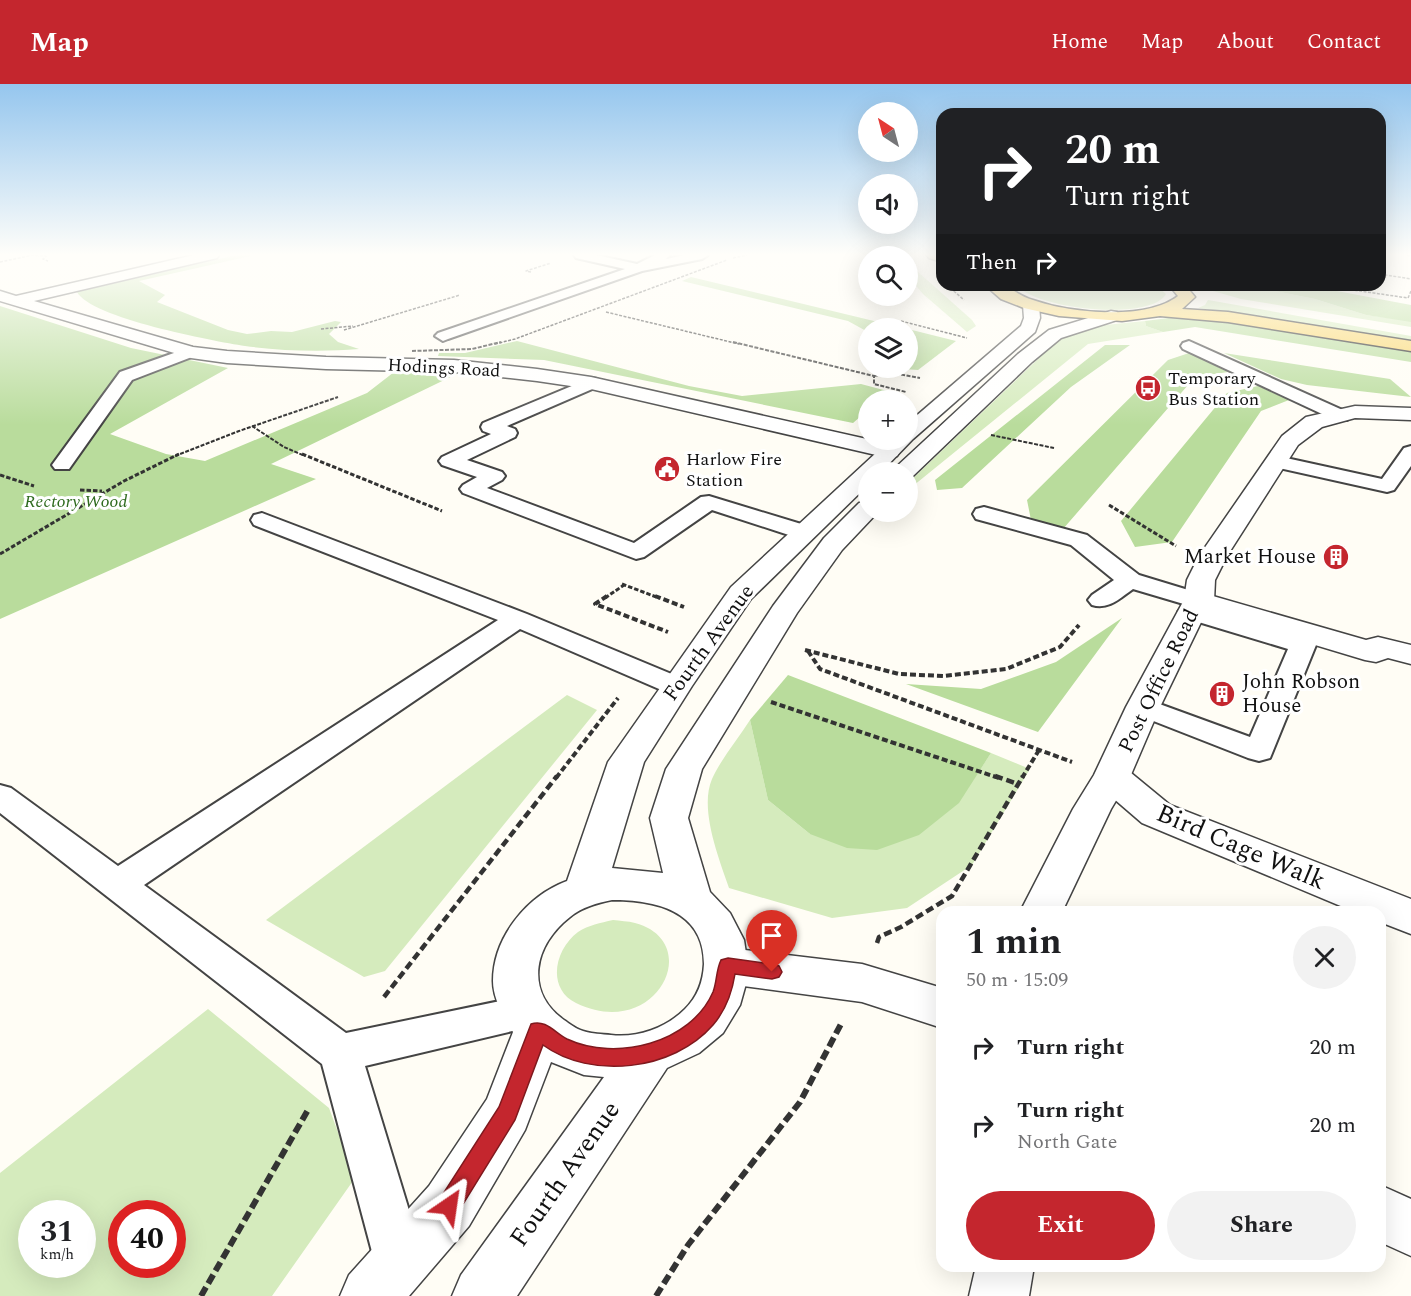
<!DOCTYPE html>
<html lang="en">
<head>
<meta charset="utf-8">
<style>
	:root { --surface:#fff; --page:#f2f2f2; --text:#202124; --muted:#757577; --accent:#c4262e }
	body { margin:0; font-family:Spectral,serif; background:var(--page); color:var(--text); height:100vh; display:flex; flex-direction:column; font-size:22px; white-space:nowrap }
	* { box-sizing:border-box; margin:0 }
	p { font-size:20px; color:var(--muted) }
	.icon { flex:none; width:33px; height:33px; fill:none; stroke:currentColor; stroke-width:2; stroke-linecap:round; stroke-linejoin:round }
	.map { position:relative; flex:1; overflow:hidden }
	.side { position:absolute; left:936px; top:822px; width:450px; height:366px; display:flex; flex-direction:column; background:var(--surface); border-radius:18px; box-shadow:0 6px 24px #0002 }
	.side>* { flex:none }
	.hud { position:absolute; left:936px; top:24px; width:450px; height:183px; border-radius:18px; box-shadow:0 6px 24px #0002; background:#202124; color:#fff; overflow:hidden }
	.needle { width:39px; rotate:324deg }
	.buttons { position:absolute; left:858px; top:18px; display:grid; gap:12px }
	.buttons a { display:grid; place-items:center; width:60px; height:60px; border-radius:50%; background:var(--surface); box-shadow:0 6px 24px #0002; font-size:30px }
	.speed { position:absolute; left:18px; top:1116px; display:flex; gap:12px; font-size:30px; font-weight:700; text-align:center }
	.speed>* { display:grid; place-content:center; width:78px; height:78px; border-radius:50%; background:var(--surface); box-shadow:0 6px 24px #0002; line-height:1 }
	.speed small { font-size:15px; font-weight:400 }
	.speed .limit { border:9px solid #d22; background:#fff; color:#111 }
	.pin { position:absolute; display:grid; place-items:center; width:51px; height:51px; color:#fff; margin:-62px -26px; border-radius:50% 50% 50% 0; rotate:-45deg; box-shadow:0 0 6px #0007 }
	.pin .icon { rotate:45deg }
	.me { position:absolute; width:66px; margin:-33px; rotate:32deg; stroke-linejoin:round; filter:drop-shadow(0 0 4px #0008) }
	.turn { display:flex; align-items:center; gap:21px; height:126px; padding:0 30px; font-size:27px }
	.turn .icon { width:78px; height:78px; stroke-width:2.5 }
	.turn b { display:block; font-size:42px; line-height:51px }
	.then { display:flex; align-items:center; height:57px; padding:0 30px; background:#0003; gap:12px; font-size:22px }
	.round { display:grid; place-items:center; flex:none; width:63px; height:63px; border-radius:32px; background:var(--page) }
	.summary { display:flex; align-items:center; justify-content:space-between; height:102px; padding:0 30px }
	h1 { font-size:36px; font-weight:700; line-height:45px }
	.cta { display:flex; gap:12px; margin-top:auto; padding:12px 30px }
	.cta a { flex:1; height:69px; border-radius:36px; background:var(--accent); color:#fff; font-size:24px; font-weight:700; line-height:69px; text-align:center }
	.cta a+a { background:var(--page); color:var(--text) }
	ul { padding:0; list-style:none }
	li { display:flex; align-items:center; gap:18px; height:78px; padding:0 30px }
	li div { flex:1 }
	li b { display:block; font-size:22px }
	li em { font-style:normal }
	header { display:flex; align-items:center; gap:36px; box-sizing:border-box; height:84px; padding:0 30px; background:var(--accent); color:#fff }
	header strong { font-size:28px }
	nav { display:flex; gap:33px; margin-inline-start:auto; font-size:21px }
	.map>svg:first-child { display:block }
	.green { fill:#d5ebbd; fill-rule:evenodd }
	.forest { fill:#b9dc9c }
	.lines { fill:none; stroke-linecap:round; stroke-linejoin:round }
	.service-casing { stroke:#444; stroke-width:4 }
	.pedestrian-casing { stroke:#444; stroke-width:3 }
	.minor-casing { stroke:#444; stroke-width:3 }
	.tertiary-casing { stroke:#444; stroke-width:3 }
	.primary-casing { stroke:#222; stroke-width:3 }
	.path-far5 { stroke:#333; stroke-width:1.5; stroke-dasharray:3 1.5; stroke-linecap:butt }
	.path-far4 { stroke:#333; stroke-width:2; stroke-dasharray:4 1.5; stroke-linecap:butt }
	.path-far3 { stroke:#333; stroke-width:3; stroke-dasharray:4.5 2; stroke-linecap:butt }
	.path-far2 { stroke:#333; stroke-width:4; stroke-dasharray:6 3; stroke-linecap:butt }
	.path-far1 { stroke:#333; stroke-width:4.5; stroke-dasharray:8 4; stroke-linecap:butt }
	.path { stroke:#333; stroke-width:6; stroke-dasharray:10 4.5; stroke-linecap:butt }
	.service { fill:#fff; fill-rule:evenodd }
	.pedestrian { fill:#fff; fill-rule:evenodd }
	.minor { fill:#fff; fill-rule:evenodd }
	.tertiary { fill:#fff; fill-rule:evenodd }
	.primary { fill:#f9d66b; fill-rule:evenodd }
	.path-bridge-far1 { stroke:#333; stroke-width:1.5; stroke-dasharray:3 1.5; stroke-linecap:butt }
	.path-bridge { stroke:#333; stroke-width:2; stroke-dasharray:4 1.5; stroke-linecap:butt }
	.route { fill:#c4262e; stroke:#7f191e; stroke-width:1.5 }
	.labels { text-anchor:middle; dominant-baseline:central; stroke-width:6; stroke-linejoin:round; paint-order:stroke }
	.far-street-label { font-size:18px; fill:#111; stroke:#fff }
	.far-poi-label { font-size:18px; fill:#111; stroke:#fff; text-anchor:start }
	.far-park-label { font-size:18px; font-style:italic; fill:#2f6b1f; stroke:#fff }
	.poi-label { font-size:21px; fill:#111; stroke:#fff; text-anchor:end }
	.street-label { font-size:21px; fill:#111; stroke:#fff }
	.near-street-label { font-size:26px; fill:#111; stroke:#fff }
</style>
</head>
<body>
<header>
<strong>Map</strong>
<nav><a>Home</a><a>Map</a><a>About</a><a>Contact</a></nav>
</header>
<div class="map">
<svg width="1411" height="1212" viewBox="0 0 1411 1212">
	<rect width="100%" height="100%" fill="#fffdf5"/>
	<g class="green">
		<path d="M908 179 972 236 976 242 967 248 923 210 908 192Z"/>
		<path d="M1017 201H1156L1166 210C1150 238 1035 225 1017 201Z"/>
		<path d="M1192 201H1245L1315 215 1366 231 1411 237V243L1241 215Z"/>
		<path d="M1208 216 1411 252V258L1198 224 1205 221Z"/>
		<path d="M1145 237 1146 242 1163 248 1088 260 908 406V399L1058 256 1095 242Z"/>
		<path d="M567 611 597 626 385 887 364 893 266 836Z"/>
		<path d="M750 636 768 716 810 750 978 689 991 669 1030 685 972 781 907 824 832 834 729 804C719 775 699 725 712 695 721 675 738 655 750 636Z"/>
		<path d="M613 836C620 837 628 837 635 839 706 858 656 958 576 919 546 904 555 865 578 848 589 841 600 839 613 836Z"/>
		<path d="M208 925 329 1024 355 1094 272 1212H0V1089ZM32 1130H82V1180H32ZM122 1130H172V1180H122Z"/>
	</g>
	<g class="forest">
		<path d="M236 171H255L139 197 165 211 157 218 228 246 247 250 271 247 292 248 335 237 341 238 329 250 338 258 359 265C322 268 282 267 245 262 213 257 91 234 77 208Z"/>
		<path d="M691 193 903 244H868V248L848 237 682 197Z"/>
		<path d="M1245 201H1305L1411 221V238L1366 231 1315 215Z"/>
		<path d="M0 222 131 264 228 284 110 350 166 370 205 377 367 309 398 285H467L271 380 316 395 0 535Z"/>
		<path d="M1184 232 1216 233 1411 266V278L1195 243 1163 248 1146 242 1145 237Z"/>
		<path d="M908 245 956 257 918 286 889 284H908Z"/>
		<path d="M517 257 689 302 742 312 861 300 891 308 881 316H868V326L853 339 544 276 438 272 439 269H465Z"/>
		<path d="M1105 261H1130L1071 303 962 404 937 406 935 396Z"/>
		<path d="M1189 269 1228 288 1195 293 1063 445 1031 436 1027 416 1168 276Z"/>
		<path d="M1224 269 1390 295 1411 313 1307 301 1281 295Z"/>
		<path d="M1258 302 1289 316 1261 327 1172 458 1135 463 1121 437 1227 309Z"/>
		<path d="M1122 534 1038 648 906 600 981 605 1056 578Z"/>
		<path d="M788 591 991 669 959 719 919 751 877 766 847 764 810 750 768 716 750 636Z"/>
	</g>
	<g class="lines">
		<g class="service-casing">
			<g id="service">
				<path d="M574 171H596L637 180 655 171H670L666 175 685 171H708L702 175 642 187 448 255 443 257 435 252 438 249 625 185 576 174Z"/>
				<path d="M1189 257 1347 328 1350 332 1347 336H1335L1183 265 1181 262 1183 259Z"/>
				<path d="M191 263 199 268 197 271 132 296 69 385H55L52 381 120 288Z"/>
				<path d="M591 294 597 295 600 299 597 303 507 342 515 345 517 349 515 353 467 376 502 388 505 392 502 396 487 404 634 459 701 413 709 412 811 443 814 448 811 453 803 455 795 453 712 426 644 473 636 475 463 409 460 405 463 401 477 393 442 381 439 377 442 373 491 350 483 347 481 343 483 339Z"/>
				<path d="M1411 362V382L1394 406 1387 408 1270 382 1267 378 1270 374 1277 372 1382 395 1404 364Z"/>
				<path d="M984 423 1087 451 1139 491 1208 512 1212 517 1208 522 1203 524 1312 555 1316 561 1270 674 1259 677 1248 674 1133 629 1128 623 1133 617 1143 614 1250 653 1288 565 1182 533 1178 528 1182 523 1187 521 1133 505C1120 514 1109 526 1092 521L1088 516 1092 511 1114 496 1071 461 976 435 973 430 976 425Z"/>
				<path d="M262 429 527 530 686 596 690 602 686 608 676 611 666 608 520 545 144 801 346 949 524 912 538 917 544 929 538 941 365 982 425 1179 418 1197 400 1204 382 1197 375 1179 322 980 0 729V701L11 704 118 782 498 536 254 441 251 436 254 431Z"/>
			</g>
		</g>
		<g class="pedestrian-casing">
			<g id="pedestrian">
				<path d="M1199 508 1366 556 1378 553 1411 561V580L1388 574 1376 578 1365 576 1189 523 1184 517 1189 511Z"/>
				<path d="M1112 681 1125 684 1170 721 1411 815V850L1380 838V828H1355L1142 739 1099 702 1094 693 1099 684Z"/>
			</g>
		</g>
		<g class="minor-casing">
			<g id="minor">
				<path d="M194 171H219L217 174 34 217 193 263 227 267 326 273 454 276 537 285 591 293 889 360 897 362 900 367 897 372 889 374 591 305 537 297 454 288 326 285 227 279 191 274 0 217V207L16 212Z"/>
				<path d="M1355 322 1411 324V336L1355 334 1322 343 1298 361 1227 472 1215 496 1214 517 1206 528 1160 623 1130 693 1111 725 1062 828H1020L1073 725 1094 691 1126 623 1184 516 1187 496 1199 472 1282 352 1306 333Z"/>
				<path d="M728 864 862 880 942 904V944L862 918 728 900 712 895 706 882 712 869Z"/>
				<path d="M1380 1101 1411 1115V1172L1380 1158Z"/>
				<path d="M976 1182H1034L1029 1212H969Z"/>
			</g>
		</g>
		<g class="tertiary-casing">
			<g id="tertiary">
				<path d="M1031 216 1039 221 1040 234 1035 248 913 355 881 388H868V401L751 515 692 602 644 678 612 784 663 789 650 734 666 685 773 522 824 454 859 419 868 417V428H878L842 466 797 529 702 685 688 734 710 808 730 829 744 856 749 889 740 921 723 949 699 969 667 984 517 1212H452L461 1191 604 993 584 991 551 978 525 1046 469 1142 409 1212H340L349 1191 429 1102 487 1015 513 948C504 933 493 915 493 897 493 853 527 812 567 797L608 678 731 503 890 356H908V339L1021 242 1024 234 1023 221ZM612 816C655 816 704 826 704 880 703 898 698 912 685 925 666 944 638 954 611 951 602 950 592 950 583 947 576 945 570 940 564 936 524 907 534 861 570 833 582 823 597 819 612 816Z"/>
				<path d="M1111 227 1117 228 1119 232 1117 236 1061 254 1032 278 912 393 908 394V388H893L896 383 1018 270 1049 246Z"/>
			</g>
		</g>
		<g class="primary-casing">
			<g id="primary">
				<path d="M927 171H942V178L929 174Z"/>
				<path d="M985 201C991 201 999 200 1004 202 1014 206 1022 213 1033 216 1070 229 1146 237 1178 212L1169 201H1185L1195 213 1182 225 1228 228 1411 257V267L1228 238 1160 232 1122 237 1059 232 1024 224 1001 215Z"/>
			</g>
		</g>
		<g class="path-far5">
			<path d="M1407 171 1411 172"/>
			<path d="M733 174 747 171"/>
			<path d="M0 178 33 171 46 172 43 175 48 177"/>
			<path d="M531 188 526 187 551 179"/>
			<path d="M1380 190 1411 195"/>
			<path d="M947 201 964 216"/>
			<path d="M1319 201 1408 214 1411 207"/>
			<path d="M606 228 739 260"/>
			<path d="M901 237 967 254"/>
			<path d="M321 245 353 242"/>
			<path d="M344 246 460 211"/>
		</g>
		<g class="path-far4">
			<path d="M733 258 874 292V300L906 308"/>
			<path d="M874 292 892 289 920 294"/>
			<path d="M252 342 284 363 305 372"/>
			<path d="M991 351 1054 364"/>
			<path d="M175 372 239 347 338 313"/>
		</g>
		<g class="path-far3">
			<path d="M302 370 442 427"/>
			<path d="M0 391 34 402"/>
			<path d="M80 406 102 407"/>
			<path d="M1109 421 1176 462"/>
			<path d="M0 470 124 397 179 370"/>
			<path d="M622 500 659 514"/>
			<path d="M605 514 624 501"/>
		</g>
		<g class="path-far2">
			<path d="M607 512 595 520 668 548"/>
			<path d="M655 512 684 523"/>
			<path d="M805 566 899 590 944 592 1006 585 1060 563 1079 541"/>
			<path d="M808 567 820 585 1072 678"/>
			<path d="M771 618 999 694"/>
			<path d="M556 694 618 614"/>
			<path d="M1022 694 1039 666"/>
		</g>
		<g class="path-far1">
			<path d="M995 692 1018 700"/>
			<path d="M877 859 879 853 901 843 952 812 1023 692"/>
			<path d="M384 913 557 692"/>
		</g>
		<g class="path">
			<path d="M201 1212 308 1026"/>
			<path d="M656 1212 688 1161 800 1018 841 940"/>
		</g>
		<use href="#service" class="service"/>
		<use href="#pedestrian" class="pedestrian"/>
		<use href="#minor" class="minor"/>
		<use href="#tertiary" class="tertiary"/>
		<use href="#primary" class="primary"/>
		<path class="path-bridge-far1" d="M495 260 515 255 727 176"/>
		<path class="path-bridge" d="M412 267 472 265 501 258"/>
	</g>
	<linearGradient id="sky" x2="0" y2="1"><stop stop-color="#95c6ee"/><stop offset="0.5" stop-color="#fffefa"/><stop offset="1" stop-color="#fffefa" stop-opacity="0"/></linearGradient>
	<rect width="1411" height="341" fill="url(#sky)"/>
	<path class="route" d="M728 874 772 880 779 882 782 888 779 893 772 895 735 890C732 909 726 926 713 941 673 987 591 996 543 961L515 1036 457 1130 449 1133 441 1130 438 1122 441 1113 499 1023 531 940C546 935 555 949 567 955 616 978 691 959 713 908 717 898 716 886 721 876Z"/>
	<defs>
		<g id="bus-disc" transform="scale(1.35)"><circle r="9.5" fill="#c4262e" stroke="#fff"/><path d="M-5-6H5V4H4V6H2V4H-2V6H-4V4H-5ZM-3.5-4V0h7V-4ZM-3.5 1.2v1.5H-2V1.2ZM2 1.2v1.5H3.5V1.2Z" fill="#fff"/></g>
		<g id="civic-disc" transform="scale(1.35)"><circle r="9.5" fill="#c4262e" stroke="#fff"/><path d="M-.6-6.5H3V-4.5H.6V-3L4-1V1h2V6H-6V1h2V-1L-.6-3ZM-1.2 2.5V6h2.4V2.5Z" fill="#fff"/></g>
		<g id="building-disc" transform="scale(1.35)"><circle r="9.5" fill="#c4262e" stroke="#fff"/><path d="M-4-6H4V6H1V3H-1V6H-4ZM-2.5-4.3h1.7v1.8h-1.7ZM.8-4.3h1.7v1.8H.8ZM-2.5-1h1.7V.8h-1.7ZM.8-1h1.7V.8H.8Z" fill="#fff"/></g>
	</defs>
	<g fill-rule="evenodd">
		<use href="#bus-disc" x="1148" y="304"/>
		<use href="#civic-disc" x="667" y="385"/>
		<use href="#building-disc" x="1336" y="473"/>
		<use href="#building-disc" x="1222" y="610"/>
	</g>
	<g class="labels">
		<g class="far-street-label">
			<text transform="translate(444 284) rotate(3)">Hodings Road</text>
		</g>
		<g class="far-poi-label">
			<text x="1168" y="294">Temporary<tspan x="1168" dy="21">Bus Station</tspan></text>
			<text x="686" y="375">Harlow Fire<tspan x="686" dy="21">Station</tspan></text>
		</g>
		<g class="far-park-label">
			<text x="76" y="417">Rectory Wood</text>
		</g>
		<g class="poi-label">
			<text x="1316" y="473">Market House</text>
			<text x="1242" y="598" text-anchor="start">John Robson<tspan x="1242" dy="24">House</tspan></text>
		</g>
		<g class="street-label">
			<text transform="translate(709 559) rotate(-54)">Fourth Avenue</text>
			<text transform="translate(1159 597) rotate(-64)">Post Office Road</text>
		</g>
		<g class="near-street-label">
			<text transform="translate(1241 763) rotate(23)">Bird Cage Walk</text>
			<text transform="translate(565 1090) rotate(-55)">Fourth Avenue</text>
		</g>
	</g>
</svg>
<div class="buttons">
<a><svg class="needle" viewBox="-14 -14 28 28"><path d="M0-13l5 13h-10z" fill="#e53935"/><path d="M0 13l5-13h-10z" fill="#757577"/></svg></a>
<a><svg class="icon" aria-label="sound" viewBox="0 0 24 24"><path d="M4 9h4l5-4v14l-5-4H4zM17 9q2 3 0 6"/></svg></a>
<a><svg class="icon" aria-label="search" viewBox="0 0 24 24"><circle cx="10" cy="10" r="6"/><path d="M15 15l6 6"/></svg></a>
<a><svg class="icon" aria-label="layers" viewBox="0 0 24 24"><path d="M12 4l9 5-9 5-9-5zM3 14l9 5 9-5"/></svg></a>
<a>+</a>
<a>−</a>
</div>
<div class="speed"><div>31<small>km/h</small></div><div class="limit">40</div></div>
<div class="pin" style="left:772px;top:888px;background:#d93025"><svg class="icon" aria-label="arrive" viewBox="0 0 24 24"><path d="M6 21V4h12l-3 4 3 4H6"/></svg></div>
<svg class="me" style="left:449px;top:1122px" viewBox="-20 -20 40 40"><path d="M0-17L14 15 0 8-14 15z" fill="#c4262e" stroke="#fff" stroke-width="4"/></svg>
<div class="hud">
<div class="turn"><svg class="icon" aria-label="right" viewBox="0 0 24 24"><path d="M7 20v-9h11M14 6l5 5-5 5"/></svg><div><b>20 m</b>Turn right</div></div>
<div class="then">Then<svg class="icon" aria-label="right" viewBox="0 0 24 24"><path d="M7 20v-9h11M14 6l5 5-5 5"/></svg></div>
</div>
<section class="side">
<div class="summary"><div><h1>1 min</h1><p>50 m · 15:09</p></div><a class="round"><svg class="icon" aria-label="close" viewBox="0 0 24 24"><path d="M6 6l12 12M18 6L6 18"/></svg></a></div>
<ul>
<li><svg class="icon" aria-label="right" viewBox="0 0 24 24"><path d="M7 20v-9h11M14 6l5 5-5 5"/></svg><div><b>Turn right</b></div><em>20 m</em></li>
<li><svg class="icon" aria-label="right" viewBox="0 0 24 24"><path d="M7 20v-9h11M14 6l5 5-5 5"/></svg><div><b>Turn right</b><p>North Gate</p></div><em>20 m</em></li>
</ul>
<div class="cta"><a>Exit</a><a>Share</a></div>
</section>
</div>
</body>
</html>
